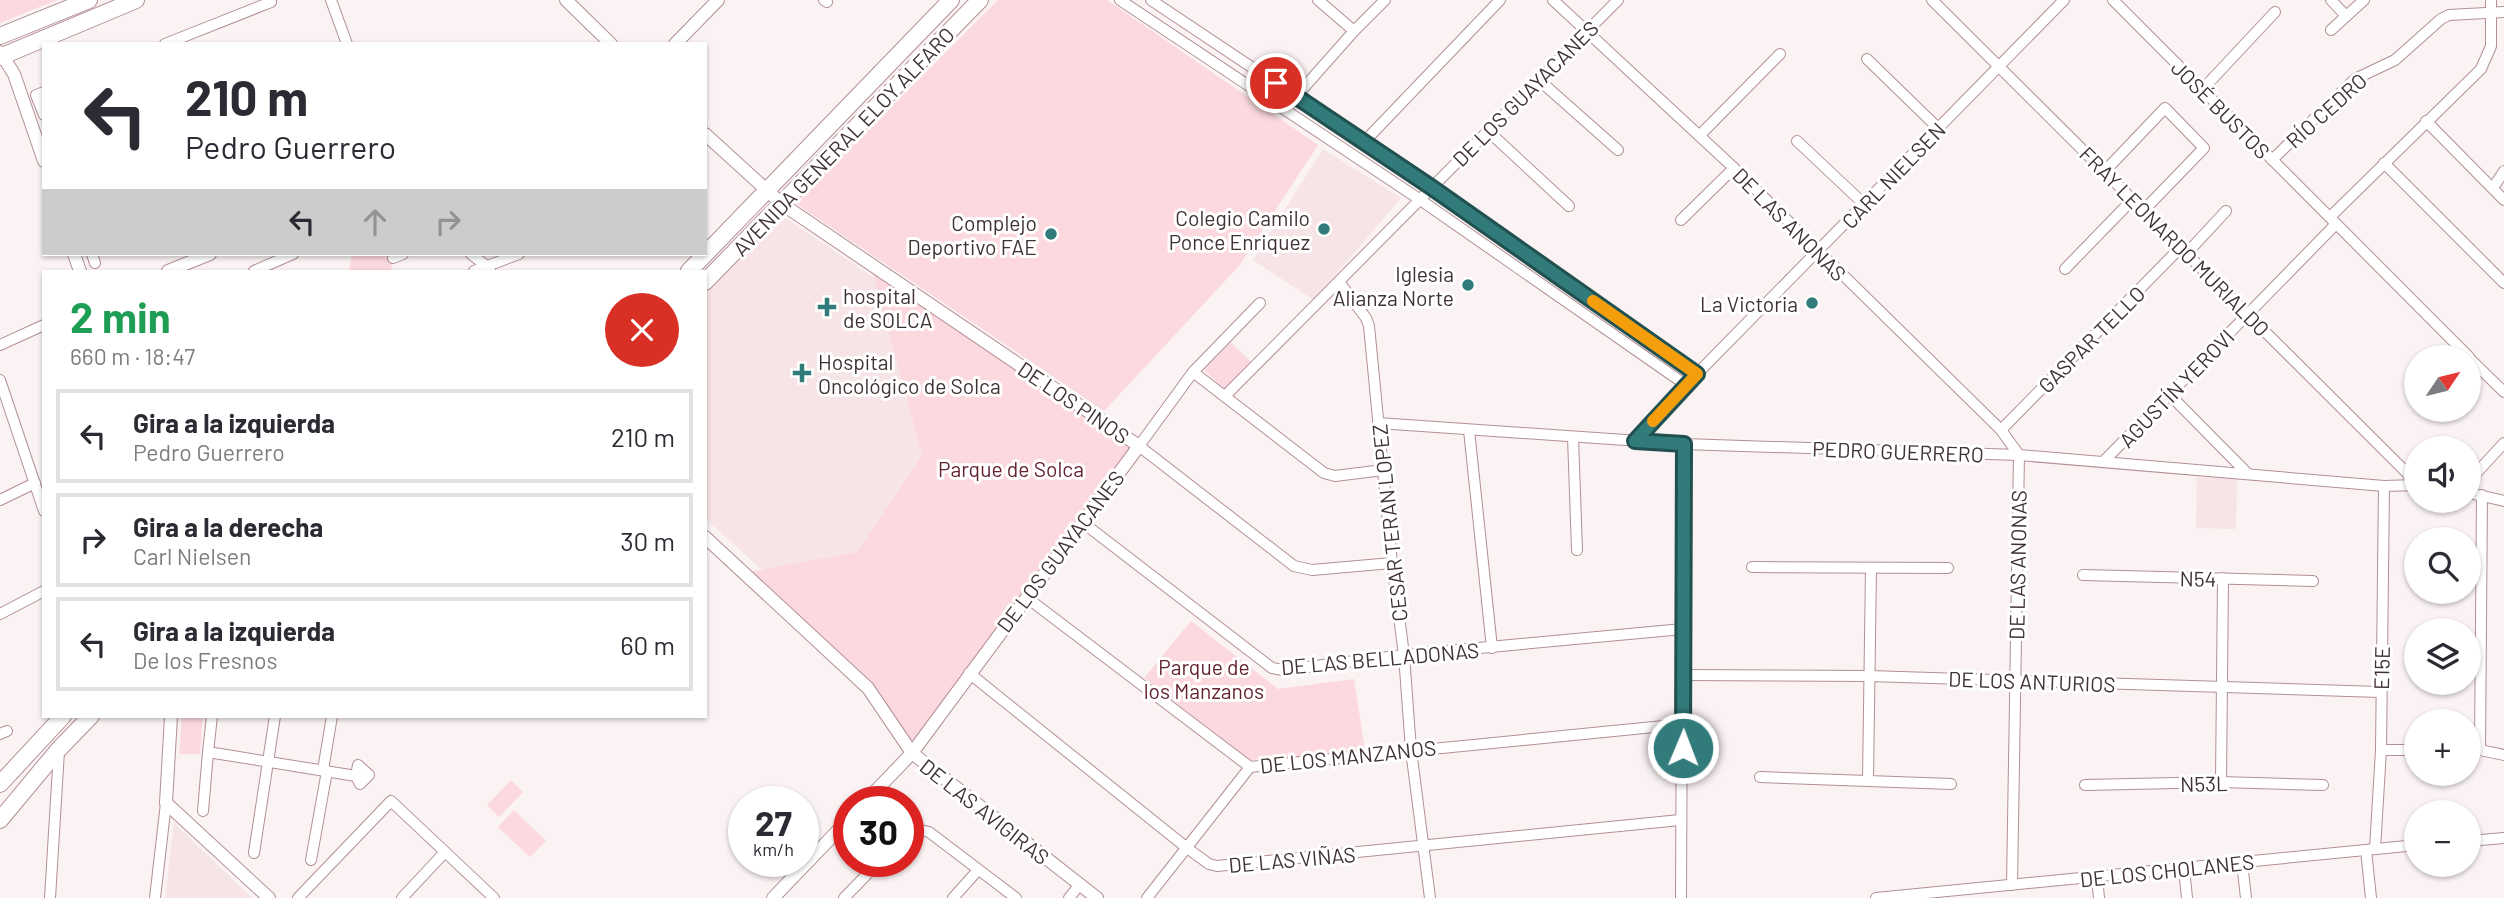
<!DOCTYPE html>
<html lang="es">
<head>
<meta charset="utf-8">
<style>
	:root { --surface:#fff; --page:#f7f7f7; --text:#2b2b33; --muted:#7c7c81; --line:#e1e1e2 }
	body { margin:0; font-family:Barlow,sans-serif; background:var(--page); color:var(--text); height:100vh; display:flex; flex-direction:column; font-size:26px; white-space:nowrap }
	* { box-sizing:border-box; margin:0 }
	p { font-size:23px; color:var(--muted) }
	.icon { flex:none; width:38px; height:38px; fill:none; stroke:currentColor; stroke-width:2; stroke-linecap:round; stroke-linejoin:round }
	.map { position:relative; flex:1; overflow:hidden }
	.sheet { position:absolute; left:42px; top:270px; width:665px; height:448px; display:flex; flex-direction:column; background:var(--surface); border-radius:0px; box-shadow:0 2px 5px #0004 }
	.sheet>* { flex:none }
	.hud { position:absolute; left:42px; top:42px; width:665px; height:214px; border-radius:0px; box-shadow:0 2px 5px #0004; background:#fff; color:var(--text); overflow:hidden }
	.needle { width:46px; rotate:55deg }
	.fabs { position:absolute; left:2404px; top:345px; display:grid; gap:14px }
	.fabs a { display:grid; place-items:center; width:77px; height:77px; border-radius:50%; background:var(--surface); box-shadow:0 2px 5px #0004; font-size:35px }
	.speed { position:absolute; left:728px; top:786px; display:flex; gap:14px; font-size:35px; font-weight:700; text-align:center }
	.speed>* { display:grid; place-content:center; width:91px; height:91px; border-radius:50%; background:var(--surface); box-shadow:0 2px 5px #0004; line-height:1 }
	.speed small { font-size:18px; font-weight:400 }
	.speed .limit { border:10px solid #d22; background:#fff; color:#111 }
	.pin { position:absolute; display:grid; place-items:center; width:60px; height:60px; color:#fff; margin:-30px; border:4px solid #fff; border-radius:50%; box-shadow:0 2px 7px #0007 }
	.me { position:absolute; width:77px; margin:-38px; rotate:1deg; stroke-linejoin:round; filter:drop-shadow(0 0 5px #0008) }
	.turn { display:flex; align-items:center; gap:24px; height:147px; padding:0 28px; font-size:32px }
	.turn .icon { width:91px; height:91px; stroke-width:2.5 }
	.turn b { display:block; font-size:49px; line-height:60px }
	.lanes { display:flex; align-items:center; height:66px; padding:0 28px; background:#0003; justify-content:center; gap:35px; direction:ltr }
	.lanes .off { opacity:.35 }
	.round { display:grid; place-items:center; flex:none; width:74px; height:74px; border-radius:37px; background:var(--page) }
	.summary { display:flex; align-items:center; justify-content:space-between; height:119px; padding:0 28px }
	h1 { font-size:42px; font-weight:700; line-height:52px; color:#1e9e55 }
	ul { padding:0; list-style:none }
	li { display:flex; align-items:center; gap:21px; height:94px; margin:0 14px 10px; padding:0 14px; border:4px solid var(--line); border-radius:0px }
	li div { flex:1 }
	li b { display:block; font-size:26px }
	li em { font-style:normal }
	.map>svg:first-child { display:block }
	.built { fill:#f7e4e6 }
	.green { fill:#fcd9de }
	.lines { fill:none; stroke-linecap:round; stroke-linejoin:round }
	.minor-casing { stroke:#b38f94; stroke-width:12 }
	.tertiary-casing { stroke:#b38f94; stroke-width:14 }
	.primary-casing { stroke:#b38f94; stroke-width:18 }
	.minor { stroke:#fff; stroke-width:10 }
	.tertiary { stroke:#fff; stroke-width:12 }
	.primary { stroke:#fff; stroke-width:16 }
	.route-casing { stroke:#20504f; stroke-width:18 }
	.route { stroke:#317b7a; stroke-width:12 }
	.slow { stroke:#f59e0b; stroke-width:12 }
	.poi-dot { fill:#317b7a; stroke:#fff; stroke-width:2.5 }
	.labels { text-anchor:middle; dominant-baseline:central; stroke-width:6; stroke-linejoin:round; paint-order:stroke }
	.street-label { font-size:21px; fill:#403233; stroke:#fff }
	.poi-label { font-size:21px; fill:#403233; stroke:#fff; text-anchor:end }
	.park-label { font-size:21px; fill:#652231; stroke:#fff }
</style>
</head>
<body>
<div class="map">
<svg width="2504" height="898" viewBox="0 0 2504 898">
	<rect width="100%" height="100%" fill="#faf2f3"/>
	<g class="built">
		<path d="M1323 149 1401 198 1314 300 1253 260Z"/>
		<path d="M787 219 874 278 922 455 857 552 762 570 705 518V292L776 220Z"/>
		<path d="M2197 477 2237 479 2236 529 2196 528Z"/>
		<path d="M174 823 252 898H165Z"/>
	</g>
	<g class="green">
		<path d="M0 0H57L0 23Z"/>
		<path d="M998 0H1107L1318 145 1239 266 1104 411 795 203Z"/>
		<path d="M352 254H387L393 258 391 271H349Z"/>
		<path d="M870 264 1139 446 912 753 868 688 743 573 857 552 922 455Z"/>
		<path d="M1230 342 1251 362 1225 390 1204 370Z"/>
		<path d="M1191 621 1278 689 1354 679 1365 751 1250 760 1144 678Z"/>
		<path d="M182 716H203L200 754H179Z"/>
		<path d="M511 780 523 792 499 817 487 805Z"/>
		<path d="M514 810 546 841 530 857 498 827Z"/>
	</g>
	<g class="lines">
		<g class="minor-casing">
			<g id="minor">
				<path d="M331 0 347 44"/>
				<path d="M824 0 827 2"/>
				<path d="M1120 0 1419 199 1686 385"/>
				<path d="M1151 0 1431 187 1697 374"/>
				<path d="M1318 0 1354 31"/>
				<path d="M1553 0 1734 168 2001 430 2019 455"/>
				<path d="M1932 0 2417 483"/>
				<path d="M2113 0 2469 357"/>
				<path d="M2331 0 2346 16"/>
				<path d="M2331 30 2364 0"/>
				<path d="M165 44 271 2"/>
				<path d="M1867 59 1939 129"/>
				<path d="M1539 80 1618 150"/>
				<path d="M2201 91 2275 12"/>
				<path d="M44 92 36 95 44 115"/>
				<path d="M1292 101 1354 31 1385 0"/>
				<path d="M2426 121 2504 200"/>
				<path d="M1488 131 1569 206"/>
				<path d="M1700 135 1780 54"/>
				<path d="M1797 141 1865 205"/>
				<path d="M1364 142 1500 0"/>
				<path d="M2272 160 2355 79 2395 60 2441 19 2449 15 2504 12"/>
				<path d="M2384 163 2504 283"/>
				<path d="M2105 171 2165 108 2204 148 2143 211"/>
				<path d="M2493 188 2504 171"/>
				<path d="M2330 217 2481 69 2491 46V0"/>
				<path d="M1681 220 1734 168"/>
				<path d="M2187 253 2226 211"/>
				<path d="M92 254 95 263"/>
				<path d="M471 254 490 269"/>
				<path d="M393 258 403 254"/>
				<path d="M2065 269 2132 200"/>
				<path d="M254 271 293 254"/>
				<path d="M474 271 519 254"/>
				<path d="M1340 283 1366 318 1369 326 1392 563 1404 655 1411 750 1430 898"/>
				<path d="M1260 303 1193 372 1139 446 1294 566 1312 570 1392 563"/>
				<path d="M0 345 44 325"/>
				<path d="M2469 358 2504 392"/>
				<path d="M1193 372 1324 473 1335 476 1383 470"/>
				<path d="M0 380 44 511"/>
				<path d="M2169 394 2247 473"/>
				<path d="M1226 395 1618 0"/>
				<path d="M1378 423 1683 444 2019 455 2384 486 2417 485"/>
				<path d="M1469 430 1492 648"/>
				<path d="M2001 430 2181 247"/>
				<path d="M1573 437 1577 550"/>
				<path d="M1635 441 1686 385 2064 0"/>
				<path d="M2104 461 2336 224"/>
				<path d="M2469 481 2504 443"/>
				<path d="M2469 493 2504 501"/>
				<path d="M0 500 35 483"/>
				<path d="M1082 522 1272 668 1283 670 1404 655 1683 629"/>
				<path d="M1752 567 1948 568"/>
				<path d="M2083 575 2313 581"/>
				<path d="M1026 597 1250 767 1684 724"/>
				<path d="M0 614 44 591"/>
				<path d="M969 673 1187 848 1209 864 1217 866 1680 820"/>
				<path d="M1684 675 1869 676 2380 692"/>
				<path d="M212 716 208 752 356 776 360 784 369 775 358 765 356 776"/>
				<path d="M0 734 7 731"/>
				<path d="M2381 750H2417"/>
				<path d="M2469 750H2480L2504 755"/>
				<path d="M2480 750 2482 495"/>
				<path d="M323 770 332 716"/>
				<path d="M1760 777 1951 784"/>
				<path d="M1868 780 1871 568"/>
				<path d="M2221 782 2223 578"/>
				<path d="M2085 785 2221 782 2323 785"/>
				<path d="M203 811 208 752"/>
				<path d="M908 833 916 829 929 832 1016 898"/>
				<path d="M2469 841 2504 838"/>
				<path d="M2375 849 2381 750 2384 486"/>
				<path d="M2366 850 2371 898"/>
				<path d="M254 853 275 716"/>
				<path d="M311 860 327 771"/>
				<path d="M2242 862 2246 898"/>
				<path d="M2184 868 2187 898"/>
				<path d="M2097 877 2099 898"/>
				<path d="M2012 885 2019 455"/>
				<path d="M50 898 59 751"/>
				<path d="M155 898 166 803"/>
				<path d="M298 898 391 801 494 898"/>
				<path d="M402 898 445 852"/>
				<path d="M844 898 880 861"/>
				<path d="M953 898 978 870"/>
				<path d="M1069 898 1080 884"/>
				<path d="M1147 898 1250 767"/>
				<path d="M1681 898 1683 444"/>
				<path d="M1876 898 2417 845"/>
			</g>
		</g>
		<g class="tertiary-casing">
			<g id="tertiary">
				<path d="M566 0 611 44"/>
				<path d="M675 44 718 0"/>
				<path d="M0 52 14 74 44 161"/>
				<path d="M705 134 782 204 1139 446 912 753 865 802"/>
				<path d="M74 254 80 271"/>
				<path d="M168 271 210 254"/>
				<path d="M705 537 868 688 912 753 1097 898"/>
				<path d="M171 716 166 803 269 898"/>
				<path d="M773 898 849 819"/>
			</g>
		</g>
		<g class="primary-casing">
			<g id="primary">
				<path d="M0 36 89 0"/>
				<path d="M0 57 136 0"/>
				<path d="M689 271 951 0"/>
				<path d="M705 282 980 0"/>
				<path d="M0 784 63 716"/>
				<path d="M0 820 59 749 91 716"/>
			</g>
		</g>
		<use href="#minor" class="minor"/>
		<use href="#tertiary" class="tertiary"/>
		<use href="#primary" class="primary"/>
	</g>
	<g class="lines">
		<g class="route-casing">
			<path id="route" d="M1276 83 1431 187 1697 374 1635 441 1684 444 1683 748"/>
		</g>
		<use href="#route" class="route"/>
		<path class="slow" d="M1593 301 1697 374 1653 421"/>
	</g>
	<g class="poi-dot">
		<circle cx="1324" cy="229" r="7"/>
		<circle cx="1051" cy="234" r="7"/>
		<circle cx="1468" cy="285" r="7"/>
		<circle cx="1812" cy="303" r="7"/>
		<path d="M823.5 296.5h7v7h7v7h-7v7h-7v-7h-7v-7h7z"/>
		<path d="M798.5 362.5h7v7h7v7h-7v7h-7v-7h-7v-7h7z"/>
	</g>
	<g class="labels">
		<g class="street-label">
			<text transform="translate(1525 93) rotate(-45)">DE LOS GUAYACANES</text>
			<text transform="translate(2221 109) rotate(45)">JOSÉ BUSTOS</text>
			<text transform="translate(2326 110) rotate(-42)">RÍO CEDRO</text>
			<text transform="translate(843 141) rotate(-46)">AVENIDA GENERAL ELOY ALFARO</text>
			<text transform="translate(1893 175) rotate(-46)">CARL NIELSEN</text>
			<text transform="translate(1790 224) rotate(45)">DE LAS ANONAS</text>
			<text transform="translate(2175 241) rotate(45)">FRAY LEONARDO MURIALDO</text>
			<text transform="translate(2091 339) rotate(-45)">GASPAR TELLO</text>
			<text transform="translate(2176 388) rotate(-46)">AGUSTÍN YEROVI</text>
			<text transform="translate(1074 402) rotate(34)">DE LOS PINOS</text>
			<text transform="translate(1898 451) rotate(2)">PEDRO GUERRERO</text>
			<text transform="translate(1389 523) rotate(-96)">CESAR TERAN LOPEZ</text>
			<text transform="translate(1060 551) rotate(-53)">DE LOS GUAYACANES</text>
			<text transform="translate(2017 565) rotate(-89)">DE LAS ANONAS</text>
			<text transform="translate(2198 578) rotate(1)">N54</text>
			<text transform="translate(1380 658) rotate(-5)">DE LAS BELLADONAS</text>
			<text transform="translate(2381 668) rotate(-89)">E15E</text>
			<text transform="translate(2032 681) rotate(2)">DE LOS ANTURIOS</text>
			<text transform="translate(1348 756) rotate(-6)">DE LOS MANZANOS</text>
			<text transform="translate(2204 783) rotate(-1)">N53L</text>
			<text transform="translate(985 811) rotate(38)">DE LAS AVIGIRAS</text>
			<text transform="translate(1292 859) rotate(-5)">DE LAS VIÑAS</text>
			<text transform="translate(2167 870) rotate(-6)">DE LOS CHOLANES</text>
		</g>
		<g class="poi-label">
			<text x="1310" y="217">Colegio Camilo<tspan x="1310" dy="24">Ponce Enriquez</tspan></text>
			<text x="1037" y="222">Complejo<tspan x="1037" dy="24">Deportivo FAE</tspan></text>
			<text x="1454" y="273">Iglesia<tspan x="1454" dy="24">Alianza Norte</tspan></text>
			<text x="843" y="295" text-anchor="start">hospital<tspan x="843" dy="24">de SOLCA</tspan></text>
			<text x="1798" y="303">La Victoria</text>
			<text x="818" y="361" text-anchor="start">Hospital<tspan x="818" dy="24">Oncológico de Solca</tspan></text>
		</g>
		<g class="park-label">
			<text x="1011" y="468">Parque de Solca</text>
			<text x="1204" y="666">Parque de<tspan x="1204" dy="24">los Manzanos</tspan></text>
		</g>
	</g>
</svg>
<div class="fabs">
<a><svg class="needle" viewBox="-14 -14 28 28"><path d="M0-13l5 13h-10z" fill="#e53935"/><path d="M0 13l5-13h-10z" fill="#7c7c81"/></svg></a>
<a><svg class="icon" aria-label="sound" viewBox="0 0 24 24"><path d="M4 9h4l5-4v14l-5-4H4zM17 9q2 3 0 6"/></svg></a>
<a><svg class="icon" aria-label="search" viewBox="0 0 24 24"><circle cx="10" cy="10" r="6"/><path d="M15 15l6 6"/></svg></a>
<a><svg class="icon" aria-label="layers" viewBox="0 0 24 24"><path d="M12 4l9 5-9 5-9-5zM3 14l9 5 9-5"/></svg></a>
<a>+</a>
<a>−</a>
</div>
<div class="speed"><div>27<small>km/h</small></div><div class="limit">30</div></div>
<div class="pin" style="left:1276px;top:83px;background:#d93025"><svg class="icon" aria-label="arrive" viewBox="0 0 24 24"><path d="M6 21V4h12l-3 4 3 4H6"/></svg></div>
<svg class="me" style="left:1683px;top:748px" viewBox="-20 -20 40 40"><circle r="17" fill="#317b7a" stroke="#fff" stroke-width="3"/><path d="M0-11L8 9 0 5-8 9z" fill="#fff"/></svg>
<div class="hud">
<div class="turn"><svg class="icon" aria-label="left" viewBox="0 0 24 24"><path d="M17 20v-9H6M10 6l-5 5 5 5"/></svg><div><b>210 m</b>Pedro Guerrero</div></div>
<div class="lanes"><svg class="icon" aria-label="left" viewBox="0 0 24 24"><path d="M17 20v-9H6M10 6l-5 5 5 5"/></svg><svg class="icon off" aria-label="ahead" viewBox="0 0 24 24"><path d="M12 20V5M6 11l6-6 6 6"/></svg><svg class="icon off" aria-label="right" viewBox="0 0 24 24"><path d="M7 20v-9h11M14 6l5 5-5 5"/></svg></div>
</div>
<section class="sheet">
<div class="summary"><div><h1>2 min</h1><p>660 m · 18:47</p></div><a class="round" style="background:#d93025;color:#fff"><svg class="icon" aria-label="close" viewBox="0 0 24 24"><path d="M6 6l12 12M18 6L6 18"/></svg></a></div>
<ul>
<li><svg class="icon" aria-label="left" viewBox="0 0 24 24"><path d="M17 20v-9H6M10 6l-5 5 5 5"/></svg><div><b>Gira a la izquierda</b><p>Pedro Guerrero</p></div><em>210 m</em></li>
<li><svg class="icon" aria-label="right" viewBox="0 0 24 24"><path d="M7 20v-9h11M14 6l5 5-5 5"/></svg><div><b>Gira a la derecha</b><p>Carl Nielsen</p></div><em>30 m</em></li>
<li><svg class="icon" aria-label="left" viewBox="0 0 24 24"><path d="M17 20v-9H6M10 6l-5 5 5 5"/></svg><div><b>Gira a la izquierda</b><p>De los Fresnos</p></div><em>60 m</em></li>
</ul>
</section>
</div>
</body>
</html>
